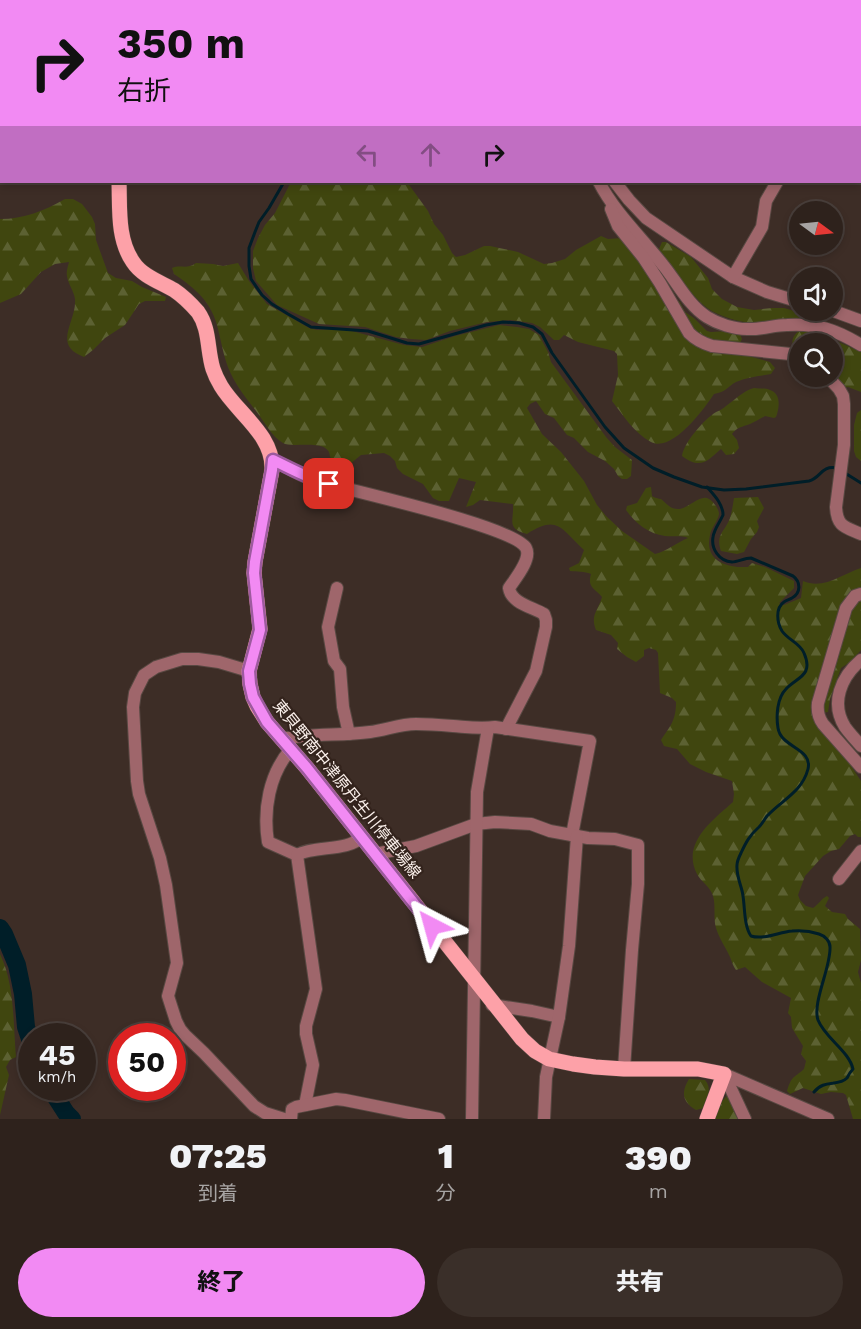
<!DOCTYPE html>
<html lang="ja">
<head>
<meta charset="utf-8">
<style>
	:root { --surface:#2e221c; --page:#3a2f29; --text:#f1f3f6; --muted:#a7a4a3; --line:#493f3b; --accent:#f28af3 }
	body { margin:0; font-family:"Work Sans","Noto Sans JP",sans-serif; background:var(--page); color:var(--text); height:100vh; display:flex; flex-direction:column; font-size:22px; white-space:nowrap }
	* { box-sizing:border-box; margin:0 }
	p { font-size:20px; color:var(--muted) }
	.icon { flex:none; width:33px; height:33px; fill:none; stroke:currentColor; stroke-width:2; stroke-linecap:round; stroke-linejoin:round }
	.map { position:relative; height:1119px; overflow:hidden }
	.drawer { display:flex; flex-direction:column; background:var(--surface); flex:1 }
	.drawer>* { flex:none }
	.banner { position:absolute; left:0px; top:0px; width:861px; height:183px; box-shadow:0 3px 9px #0003,0 0 0 2px var(--line); background:#f28af3; color:#111; overflow:hidden }
	.needle { width:39px; rotate:105deg }
	.tools { position:absolute; left:789px; top:201px; display:grid; gap:12px }
	.tools a { display:grid; place-items:center; width:54px; height:54px; border-radius:50%; background:var(--surface); box-shadow:0 3px 9px #0003,0 0 0 2px var(--line); font-size:30px }
	.speed { position:absolute; left:18px; top:1023px; display:flex; gap:12px; font-size:30px; font-weight:700; text-align:center }
	.speed>* { display:grid; place-content:center; width:78px; height:78px; border-radius:50%; background:var(--surface); box-shadow:0 3px 9px #0003,0 0 0 2px var(--line); line-height:1 }
	.speed small { font-size:15px; font-weight:400 }
	.speed .limit { border:9px solid #d22; background:#fff; color:#111 }
	.pin { position:absolute; display:grid; place-items:center; width:51px; height:51px; color:#fff; margin:-26px; border-radius:12px; box-shadow:0 3px 9px #0006 }
	.me { position:absolute; width:66px; margin:-33px; rotate:321deg; stroke-linejoin:round; filter:drop-shadow(0 0 4px #0008) }
	.turn { display:flex; align-items:center; gap:21px; height:126px; padding:0 18px; font-size:27px }
	.turn .icon { width:78px; height:78px; stroke-width:2.5 }
	.turn b { display:block; font-size:42px; line-height:51px }
	.lanes { display:flex; align-items:center; height:57px; padding:0 18px; background:#0003; justify-content:center; gap:30px; direction:ltr }
	.lanes .off { opacity:.35 }
	.eta { display:flex; justify-content:space-evenly; align-items:center; height:102px; text-align:center }
	.eta b { font-size:36px; font-weight:800; line-height:42px }
	.primary-button { display:flex; gap:12px; margin-top:auto; padding:12px 18px }
	.primary-button a { flex:1; height:69px; border-radius:36px; background:var(--accent); color:#111; font-size:24px; font-weight:800; line-height:69px; text-align:center }
	.primary-button a+a { background:var(--page); color:var(--text) }
	.map>svg:first-child { display:block }
	.forest { fill:url(#forest-firs) }
	.lines { fill:none; stroke-linecap:round; stroke-linejoin:round }
	.stream { stroke:#001e28; stroke-width:3 }
	.river { stroke:#001e28; stroke-width:18 }
	.minor-casing { stroke:#584842; stroke-width:14 }
	.major-casing { stroke:#584842; stroke-width:16 }
	.minor { stroke:#9f666b; stroke-width:12 }
	.major { stroke:#fda1a8; stroke-width:15 }
	.route-casing { stroke:#9d5a9e; stroke-width:15 }
	.route { stroke:#f28af3; stroke-width:10 }
	.labels { text-anchor:middle; dominant-baseline:central; stroke-width:4.5; stroke-linejoin:round; paint-order:stroke }
	.street-label { font-size:16px; fill:#fbf0eb; stroke:#33231c }
</style>
</head>
<body>
<div class="map">
<svg width="861" height="1119" viewBox="0 0 861 1119">
	<defs>
		<pattern id="forest-firs" width="22" height="20" patternUnits="userSpaceOnUse" patternTransform="scale(1.5)"><rect width="22" height="20" fill="#40460f"/><path d="M5 1l3.5 6h-7zM16 11l3.5 6h-7z" fill="#5c6132"/></pattern>
	</defs>
	<rect width="100%" height="100%" fill="#3d2d26"/>
	<g class="forest">
		<path d="M90 0H345V1L91 2Z"/>
		<path d="M291 182H407L428 211 434 224 443 235 452 253 456 257 465 255 484 246H490L518 252 544 264 552 263 565 259 576 250 601 236 608 239 622 238 634 252 640 265 646 267 667 301 674 320 679 326 737 353 770 362 775 368 771 374C760 376 747 377 736 382 727 387 726 392 714 394 704 409 672 453 651 442 634 433 623 415 612 401L618 375 617 354 614 351 578 342 564 335 559 340H554L540 327 532 323 511 320 487 322 450 331 426 340 411 339 396 337 365 327 319 324 277 305 256 281 253 268V251L258 238 265 225 275 213Z"/>
		<path d="M65 199H73L82 204 92 217 95 224 96 240 108 273 116 278 132 281 142 287 166 297 165 301H145L139 304 125 325 105 338 93 350 84 357C51 345 77 322 75 299 74 291 68 284 67 276 66 272 68 266 69 262L55 264 41 272 21 294 0 303V219C24 219 44 211 65 199Z"/>
		<path d="M662 242H666L691 257 708 278 712 289 722 299 737 307 754 310 772 308H784L812 316 814 323C782 324 748 328 718 314 703 308 693 294 683 283 674 272 664 263 659 249Z"/>
		<path d="M196 263 213 264 223 266 238 263 249 281 267 304 309 328 317 330 337 329 352 331 404 345 422 347 455 336 499 325 517 327 529 329 539 335 548 352 551 362 606 437 615 447 632 460 631 476 627 479H622L618 476 614 469 605 461 588 452 574 438 567 435 554 418 545 414 536 401 530 404 527 408 542 434 561 452 584 481 597 505 606 516 622 531 655 554C667 551 676 543 688 538 681 535 673 537 665 536 649 534 635 523 626 510L627 506 637 503 646 488 651 487 652 496C653 497 659 499 661 499 667 504 671 510 680 509 690 507 701 494 709 499 713 501 719 509 719 514 718 521 711 528 710 535 704 561 727 568 748 567L752 563 765 567 794 581V588L779 603 784 605 801 598 803 581C824 590 842 574 861 568V590L854 593 815 703 850 759 851 766 861 781V837H858L855 834 850 836 839 849 831 851 823 856 805 876 798 895 800 900 806 906 813 908C819 904 821 899 827 896L829 898 825 906 832 912 845 914 848 919 860 929 861 960 858 972 861 983V1119H853L846 1095 843 1093 831 1092 821 1094 803 1088 790 1094 787 1091C792 1075 793 1079 804 1069L806 1061 801 1054 803 1046 792 1028 791 1017 788 1013 791 998 762 982 745 967 736 970C733 966 732 962 730 957 726 948 719 938 716 928 713 918 716 906 713 896 710 886 701 882 697 874 681 843 713 820 733 802L734 794 732 781 706 772 690 764 677 749 664 746 661 740C671 725 676 720 676 702L672 698 660 693 658 653 656 650 649 648 644 650V656L636 662 627 657 617 649 618 643 611 635 596 630C590 615 598 611 602 597 595 588 587 588 591 574 584 571 578 572 570 571L569 568 579 563 584 550C561 529 558 514 527 534 506 528 514 522 513 504L480 500 473 505 466 507 476 482 459 478 449 501H439L433 498 423 484 403 474 397 468 395 461 390 456 384 453 361 455 350 464 342 465 337 463 330 457C330 437 292 449 283 443 272 437 264 421 256 411 247 399 237 387 231 374 224 359 222 345 218 329 212 302 196 289 174 274L172 268C181 264 186 270 196 263Z"/>
		<path d="M676 300 680 302 685 312 694 318 707 331 711 332 729 331 740 334 742 339 739 345 701 340 674 301Z"/>
		<path d="M801 330C822 334 841 343 861 352V392L848 387 844 388 832 376V344H800L799 352C789 346 791 335 801 330Z"/>
		<path d="M754 388C759 389 766 388 770 390 782 394 779 409 776 417L774 418 765 416C760 419 755 422 750 424 742 427 737 427 732 434L737 440 739 448 734 454 726 455 721 449C707 461 701 470 682 456 684 443 702 422 713 414 717 411 722 410 726 406 736 399 743 391 754 388Z"/>
		<path d="M861 410V461L856 457 854 451V425L857 413Z"/>
		<path d="M758 497 764 508 757 521 759 527 757 532 751 539 744 552 737 554 721 551C715 534 725 532 730 518 732 511 733 505 734 498Z"/>
		<path d="M861 597V650L850 662 841 668 830 699 828 712 822 713 845 617Z"/>
		<path d="M0 954C15 985 13 1023 16 1057L10 1060 6 1067 9 1075 0 1115Z"/>
		<path d="M689 1079 705 1080C712 1088 708 1098 704 1108L696 1110C682 1102 681 1092 689 1079Z"/>
		<path d="M727 1096 729 1097 741 1119H714L719 1104Z"/>
	</g>
	<g class="lines">
		<g class="stream">
			<path d="M0 93H2"/>
			<path d="M284 182 269 208 259 222 255 232 249 248V266L251 279 262 295 272 304 288 314 311 327 368 331 407 343 419 344 486 325 503 322 519 323 533 327 542 334 552 353 605 427 624 448 653 468 674 477 702 487 724 490 746 489 809 481C821 478 821 465 837 468"/>
			<path d="M845 473 861 483"/>
			<path d="M707 487C714 495 723 504 723 515 720 522 714 529 713 537 711 549 719 561 732 562 738 562 744 558 751 558L793 576C801 582 801 593 792 598 789 600 786 600 784 602 775 608 777 623 782 631 788 640 800 643 804 653 814 676 797 677 786 689 777 698 776 716 778 728 781 748 813 748 808 769 802 792 782 800 767 816 764 820 762 824 759 827 750 835 746 842 741 853 739 857 737 861 737 865 736 877 742 886 743 896 745 909 744 926 751 936 764 940 779 932 792 931 802 930 810 931 819 934 825 936 830 941 830 947 831 967 812 1003 818 1020 825 1038 849 1051 853 1069 852 1070 848 1076 847 1078 838 1087 824 1079 814 1092"/>
		</g>
		<g class="river">
			<path d="M0 928 4 934 17 965 23 994 26 1027 32 1045"/>
			<path d="M50 1088 66 1113 72 1119"/>
		</g>
		<g class="minor-casing">
			<g id="minor">
				<path d="M495 0 496 2"/>
				<path d="M605 0 608 2"/>
				<path d="M772 0 773 2"/>
				<path d="M560 2V0"/>
				<path d="M860 34 861 35"/>
				<path d="M860 134 861 135"/>
				<path d="M599 182C615 213 641 237 663 265 677 282 688 305 707 317 718 324 734 329 747 329 760 330 774 325 787 325 817 323 836 330 861 345"/>
				<path d="M615 182 629 200 646 218 733 277 767 292 800 302"/>
				<path d="M611 209 618 226 643 257 660 283 689 333C696 340 702 343 712 346L800 355"/>
				<path d="M733 277 762 227 766 201 777 182"/>
				<path d="M831 310 861 321"/>
				<path d="M827 376 839 389 843 396 844 404V445L836 507C837 527 845 527 861 534"/>
				<path d="M273 460C287 467 300 476 314 480 346 490 514 526 526 548 532 559 515 579 509 588 511 603 532 607 544 614L546 620V627L536 671 506 729"/>
				<path d="M337 588 328 627 334 661 340 669 343 707 349 734"/>
				<path d="M861 594 855 596 846 608 818 703C817 711 818 717 823 724L861 767"/>
				<path d="M861 660C841 677 830 703 845 727 850 734 856 740 861 746"/>
				<path d="M249 671 219 662 198 659H182L156 667 144 675 135 693 133 707 137 781 139 794 160 858 166 885 177 963 168 996 176 1021 180 1029 185 1035 204 1053 254 1106 265 1113 284 1119"/>
				<path d="M282 739C311 733 341 736 370 732 386 730 400 724 416 724 428 724 441 725 453 726 467 727 480 729 495 727L590 741 572 835"/>
				<path d="M291 749C269 774 263 810 268 842L297 855 316 989 306 1026V1034L313 1065 305 1105"/>
				<path d="M375 854 416 846 476 824 495 822 531 824 550 831 588 838 615 839 638 845V884L632 950 624 1069"/>
				<path d="M297 855C315 845 348 852 361 837"/>
				<path d="M839 879 861 851"/>
				<path d="M492 1005 532 1011 559 1017"/>
				<path d="M724 1074 828 1119"/>
				<path d="M724 1074 745 1119"/>
				<path d="M291 1119 292 1109 296 1107 336 1099 345 1100 439 1119"/>
				<path d="M472 1119 477 792 488 728"/>
				<path d="M544 1119 546 1077 559 1017 569 946 577 836"/>
			</g>
		</g>
		<g class="major-casing">
			<g id="major">
				<path d="M67 0 68 2"/>
				<path d="M119 182C120 208 117 239 133 262 142 276 160 282 174 290 183 296 191 304 198 312 210 329 207 350 213 369 215 375 218 381 221 386 237 413 274 435 272 470L255 562 254 573 260 629 249 671 250 684 253 697 257 706 267 722 307 768 522 1039 535 1051 549 1059 573 1064 595 1067 624 1069H698L724 1074 707 1119"/>
			</g>
		</g>
		<use href="#minor" class="minor"/>
		<use href="#major" class="major"/>
	</g>
	<g class="lines">
		<g class="route-casing">
			<path id="route" d="M329 484C309 479 292 469 273 460L272 470 255 562 254 573 260 630 249 671 250 684 253 697 267 722 307 768 432 926"/>
		</g>
		<use href="#route" class="route"/>
	</g>
	<g class="labels">
		<g class="street-label">
			<text transform="translate(347 789) rotate(51)">東貝野南中津原丹生川停車場線</text>
		</g>
	</g>
</svg>
<div class="tools">
<a><svg class="needle" viewBox="-14 -14 28 28"><path d="M0-13l5 13h-10z" fill="#e53935"/><path d="M0 13l5-13h-10z" fill="#a7a4a3"/></svg></a>
<a><svg class="icon" aria-label="sound" viewBox="0 0 24 24"><path d="M4 9h4l5-4v14l-5-4H4zM17 9q2 3 0 6"/></svg></a>
<a><svg class="icon" aria-label="search" viewBox="0 0 24 24"><circle cx="10" cy="10" r="6"/><path d="M15 15l6 6"/></svg></a>
</div>
<div class="speed"><div>45<small>km/h</small></div><div class="limit">50</div></div>
<div class="pin" style="left:329px;top:484px;background:#d93025"><svg class="icon" aria-label="arrive" viewBox="0 0 24 24"><path d="M6 21V4h12l-3 4 3 4H6"/></svg></div>
<svg class="me" style="left:432px;top:926px" viewBox="-20 -20 40 40"><path d="M0-17L14 15 0 8-14 15z" fill="#f28af3" stroke="#fff" stroke-width="4"/></svg>
<div class="banner">
<div class="turn"><svg class="icon" aria-label="right" viewBox="0 0 24 24"><path d="M7 20v-9h11M14 6l5 5-5 5"/></svg><div><b>350 m</b>右折</div></div>
<div class="lanes"><svg class="icon off" aria-label="left" viewBox="0 0 24 24"><path d="M17 20v-9H6M10 6l-5 5 5 5"/></svg><svg class="icon off" aria-label="ahead" viewBox="0 0 24 24"><path d="M12 20V5M6 11l6-6 6 6"/></svg><svg class="icon" aria-label="right" viewBox="0 0 24 24"><path d="M7 20v-9h11M14 6l5 5-5 5"/></svg></div>
</div>
</div>
<section class="drawer">
<div class="eta">
<div><b>07:25</b><p>到着</p></div>
<div><b>1</b><p>分</p></div>
<div><b>390</b><p>m</p></div>
</div>
<div class="primary-button"><a>終了</a><a>共有</a></div>
</section>
</body>
</html>
